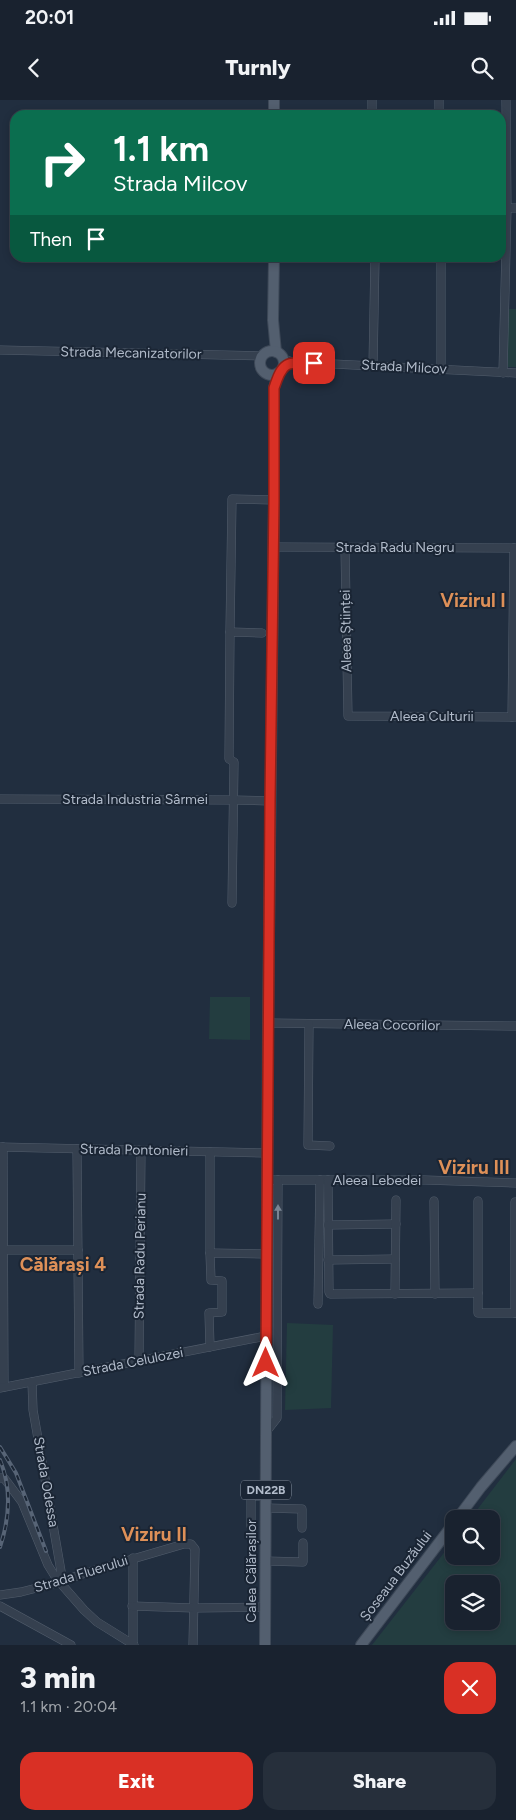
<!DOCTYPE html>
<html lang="en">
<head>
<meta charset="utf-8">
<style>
	:root { --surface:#19222f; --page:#262f3b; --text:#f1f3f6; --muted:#9fa4aa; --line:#373f4b; --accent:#d93025 }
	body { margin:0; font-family:Figtree,sans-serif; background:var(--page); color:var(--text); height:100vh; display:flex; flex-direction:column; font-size:19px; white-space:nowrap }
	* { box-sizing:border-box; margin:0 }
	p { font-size:16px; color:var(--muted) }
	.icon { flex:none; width:28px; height:28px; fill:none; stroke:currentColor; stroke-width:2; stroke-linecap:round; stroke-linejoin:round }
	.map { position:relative; height:1545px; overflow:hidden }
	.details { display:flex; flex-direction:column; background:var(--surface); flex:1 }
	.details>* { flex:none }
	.banner { position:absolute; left:10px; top:10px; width:496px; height:152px; border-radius:15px; box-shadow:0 2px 8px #0003,0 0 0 1px var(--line); background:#0b6e4f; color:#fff; overflow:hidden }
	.controls { position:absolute; left:445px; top:1410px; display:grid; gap:10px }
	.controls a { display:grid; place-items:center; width:55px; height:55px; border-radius:10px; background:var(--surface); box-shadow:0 2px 8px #0003,0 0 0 1px var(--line); font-size:25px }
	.pin { position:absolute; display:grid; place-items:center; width:42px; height:42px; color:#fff; margin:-21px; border-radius:10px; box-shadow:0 2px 8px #0006 }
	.me { position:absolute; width:55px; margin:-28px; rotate:0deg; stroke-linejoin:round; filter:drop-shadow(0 0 4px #0008) }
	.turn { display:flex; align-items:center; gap:18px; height:105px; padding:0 20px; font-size:22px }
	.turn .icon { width:65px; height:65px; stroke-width:2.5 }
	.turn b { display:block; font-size:35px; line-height:42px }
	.then { display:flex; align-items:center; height:48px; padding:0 20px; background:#0003; gap:10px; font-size:19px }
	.round { display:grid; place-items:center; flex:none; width:52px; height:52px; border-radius:15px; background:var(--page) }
	.head { display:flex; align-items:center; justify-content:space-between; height:85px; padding:0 20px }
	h1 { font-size:30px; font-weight:800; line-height:38px }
	.button { display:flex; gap:10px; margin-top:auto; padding:10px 20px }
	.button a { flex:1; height:58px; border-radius:15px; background:var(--accent); color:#fff; font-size:20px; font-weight:800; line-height:58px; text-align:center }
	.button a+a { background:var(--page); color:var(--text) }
	.status { display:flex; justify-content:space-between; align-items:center; height:35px; padding:0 25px; background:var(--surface); direction:ltr }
	.status svg { height:14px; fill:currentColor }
	header { display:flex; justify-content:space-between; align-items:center; height:65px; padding:0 20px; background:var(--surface); font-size:22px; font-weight:800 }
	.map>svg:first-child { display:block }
	.green { fill:#233d40; fill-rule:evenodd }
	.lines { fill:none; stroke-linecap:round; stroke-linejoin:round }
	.minor-casing { stroke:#535e6d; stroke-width:9 }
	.major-casing { stroke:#3e4958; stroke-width:12 }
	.minor { stroke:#35404f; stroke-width:8 }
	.major { stroke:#535f6f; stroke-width:10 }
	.rail-casing { stroke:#576476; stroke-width:4 }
	.rail { stroke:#1a2534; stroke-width:2; stroke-dasharray:5.5; stroke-linecap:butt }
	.oneway { fill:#798493 }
	.route-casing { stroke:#8d1f18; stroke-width:12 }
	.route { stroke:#d93025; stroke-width:9 }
	.labels { text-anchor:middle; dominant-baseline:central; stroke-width:4; stroke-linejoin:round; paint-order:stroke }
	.shield { fill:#1a2534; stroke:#848e9d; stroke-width:1 }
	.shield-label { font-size:12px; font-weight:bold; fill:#b1bbca }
	.street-label { font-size:14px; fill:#b1bbca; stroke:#1a2534 }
	.district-label { font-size:19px; font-weight:bold; fill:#de9058; stroke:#1a2534 }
</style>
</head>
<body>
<div class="status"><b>20:01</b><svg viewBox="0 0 49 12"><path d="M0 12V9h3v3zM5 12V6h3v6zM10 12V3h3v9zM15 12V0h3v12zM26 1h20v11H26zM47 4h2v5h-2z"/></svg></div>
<header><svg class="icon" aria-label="back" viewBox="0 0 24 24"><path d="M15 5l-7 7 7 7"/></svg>Turnly<svg class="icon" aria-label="search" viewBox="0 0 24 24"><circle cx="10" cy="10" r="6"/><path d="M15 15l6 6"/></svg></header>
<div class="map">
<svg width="516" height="1545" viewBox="0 0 516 1545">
	<rect width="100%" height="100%" fill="#212e3f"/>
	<g class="green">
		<path d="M507 209H516V267H508Z"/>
		<path d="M210 897H250V940L209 939Z"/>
		<path d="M287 1223 333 1225 331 1308 285 1310Z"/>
		<path d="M516 1359V1545H372L454 1440V1456H491V1419H470ZM454 1484H491V1521H454Z"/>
	</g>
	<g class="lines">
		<g class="minor-casing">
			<g id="minor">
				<path d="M372 0V15"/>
				<path d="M439 0V15"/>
				<path d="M501 108H516"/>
				<path d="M0 250 262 256"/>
				<path d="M283 259 293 262 516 273"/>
				<path d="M373 266 375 158"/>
				<path d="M441 270V158"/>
				<path d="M503 273 507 108 506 0"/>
				<path d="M274 447 516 448"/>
				<path d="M345 447 348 616 516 617"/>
				<path d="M230 532 232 399 274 400"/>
				<path d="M512 617 514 448"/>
				<path d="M0 699 233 700 270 701"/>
				<path d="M232 803 234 662 229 659 230 532 262 533"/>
				<path d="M268 923 516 926"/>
				<path d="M309 924 308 1045 330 1046"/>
				<path d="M0 1047 267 1053"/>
				<path d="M3 1047 4 1287"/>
				<path d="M77 1049 79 1273"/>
				<path d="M210 1052V1153"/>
				<path d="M273 1080H425L516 1083"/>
				<path d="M328 1080 329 1192 330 1194 478 1193"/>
				<path d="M434 1101 435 1194"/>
				<path d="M478 1101V1213H516"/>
				<path d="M328 1125 396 1124"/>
				<path d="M0 1150H78"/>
				<path d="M328 1160 395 1159"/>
				<path d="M395 1194 396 1100"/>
				<path d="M318 1204 320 1080"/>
				<path d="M515 1213V1102"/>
				<path d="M210 1247 209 1213 222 1212V1181L211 1180 210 1153 267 1154"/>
				<path d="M139 1261 141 1051"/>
				<path d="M32 1282 33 1310 61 1471 60 1482"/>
				<path d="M0 1288 266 1236"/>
				<path d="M266 1332 277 1318 278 1080"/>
				<path d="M0 1378H4L22 1402 48 1465 56 1478 84 1510 97 1522 134 1545"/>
				<path d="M266 1408 302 1409V1428"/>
				<path d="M251 1426V1396H266"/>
				<path d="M133 1458V1544"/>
				<path d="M265 1461 303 1462V1443"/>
				<path d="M0 1495 21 1492 60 1482 85 1473 184 1444H191L195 1449 193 1545"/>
				<path d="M0 1506 71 1545"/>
				<path d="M132 1506 194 1508 265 1507"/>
			</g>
		</g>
		<g class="major-casing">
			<g id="major">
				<path d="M274 0V15"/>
				<path d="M274 158 273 220 276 252"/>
				<circle cx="272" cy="263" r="12"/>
				<path d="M457 1419 481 1387 516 1346"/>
				<path d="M265 1545 268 923 274 400V288L278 273"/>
				<path d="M361 1545 454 1423"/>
			</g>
		</g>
		<use href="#minor" class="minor"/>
		<use href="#major" class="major"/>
		<g class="rail-casing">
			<g id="rail">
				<path d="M0 1347 16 1373 46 1451"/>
				<path d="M0 1360C12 1389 10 1417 0 1447"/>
			</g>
		</g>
		<use href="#rail" class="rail"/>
	</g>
	<defs><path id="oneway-solid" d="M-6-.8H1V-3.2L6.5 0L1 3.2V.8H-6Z" transform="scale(1.25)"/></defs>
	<use class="oneway" href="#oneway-solid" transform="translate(278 1112) rotate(-90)"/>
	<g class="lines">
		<g class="route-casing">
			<path id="route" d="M266 1263 270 701 274 400V288C283 261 286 262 314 263"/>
		</g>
		<use href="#route" class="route"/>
	</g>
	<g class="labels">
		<rect class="shield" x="241" y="1380.5" width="50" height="19" rx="4"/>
		<g class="shield-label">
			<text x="266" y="1390">DN22B</text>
		</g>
		<g class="street-label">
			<text transform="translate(131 253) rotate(1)">Strada Mecanizatorilor</text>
			<text transform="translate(404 267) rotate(3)">Strada Milcov</text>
			<text x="395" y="447">Strada Radu Negru</text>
			<text transform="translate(346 531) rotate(-91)">Aleea Științei</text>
			<text x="432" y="616">Aleea Culturii</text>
			<text x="135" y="699">Strada Industria Sârmei</text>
			<text transform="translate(392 925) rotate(1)">Aleea Cocorilor</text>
			<text transform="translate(134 1050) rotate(1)">Strada Pontonieri</text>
			<text x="377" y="1080">Aleea Lebedei</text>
			<text transform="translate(140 1156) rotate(-89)">Strada Radu Perianu</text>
			<text transform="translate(133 1262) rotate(-11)">Strada Celulozei</text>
			<text transform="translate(46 1382) rotate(80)">Strada Odessa</text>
			<text transform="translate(251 1471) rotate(-90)">Calea Călărașilor</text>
			<text transform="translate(81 1474) rotate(-17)">Strada Fluerului</text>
			<text transform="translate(396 1476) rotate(-53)">Șoseaua Buzăului</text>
		</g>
		<g class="district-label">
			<text x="473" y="500">Vizirul I</text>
			<text x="474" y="1067">Viziru III</text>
			<text x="63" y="1164">Călărași 4</text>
			<text x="154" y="1434">Viziru II</text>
		</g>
	</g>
</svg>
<div class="controls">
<a><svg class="icon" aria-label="search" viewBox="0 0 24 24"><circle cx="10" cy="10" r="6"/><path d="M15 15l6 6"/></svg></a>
<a><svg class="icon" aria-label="layers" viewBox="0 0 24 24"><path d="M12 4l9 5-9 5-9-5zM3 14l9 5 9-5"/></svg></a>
</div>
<div class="pin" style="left:314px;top:263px;background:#d93025"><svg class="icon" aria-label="arrive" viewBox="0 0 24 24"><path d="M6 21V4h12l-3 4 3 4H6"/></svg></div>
<svg class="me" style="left:266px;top:1263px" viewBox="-20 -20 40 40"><path d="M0-17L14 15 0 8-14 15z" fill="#d93025" stroke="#fff" stroke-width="4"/></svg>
<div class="banner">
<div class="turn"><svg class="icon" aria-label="right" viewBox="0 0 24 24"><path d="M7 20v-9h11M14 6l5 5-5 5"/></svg><div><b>1.1 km</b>Strada Milcov</div></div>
<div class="then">Then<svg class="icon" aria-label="arrive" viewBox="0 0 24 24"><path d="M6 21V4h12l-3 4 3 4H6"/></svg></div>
</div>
</div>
<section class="details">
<div class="head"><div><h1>3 min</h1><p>1.1 km · 20:04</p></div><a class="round" style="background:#d93025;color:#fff"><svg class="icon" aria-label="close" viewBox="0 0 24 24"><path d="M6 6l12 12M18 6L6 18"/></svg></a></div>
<div class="button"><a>Exit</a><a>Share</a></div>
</section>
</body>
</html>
